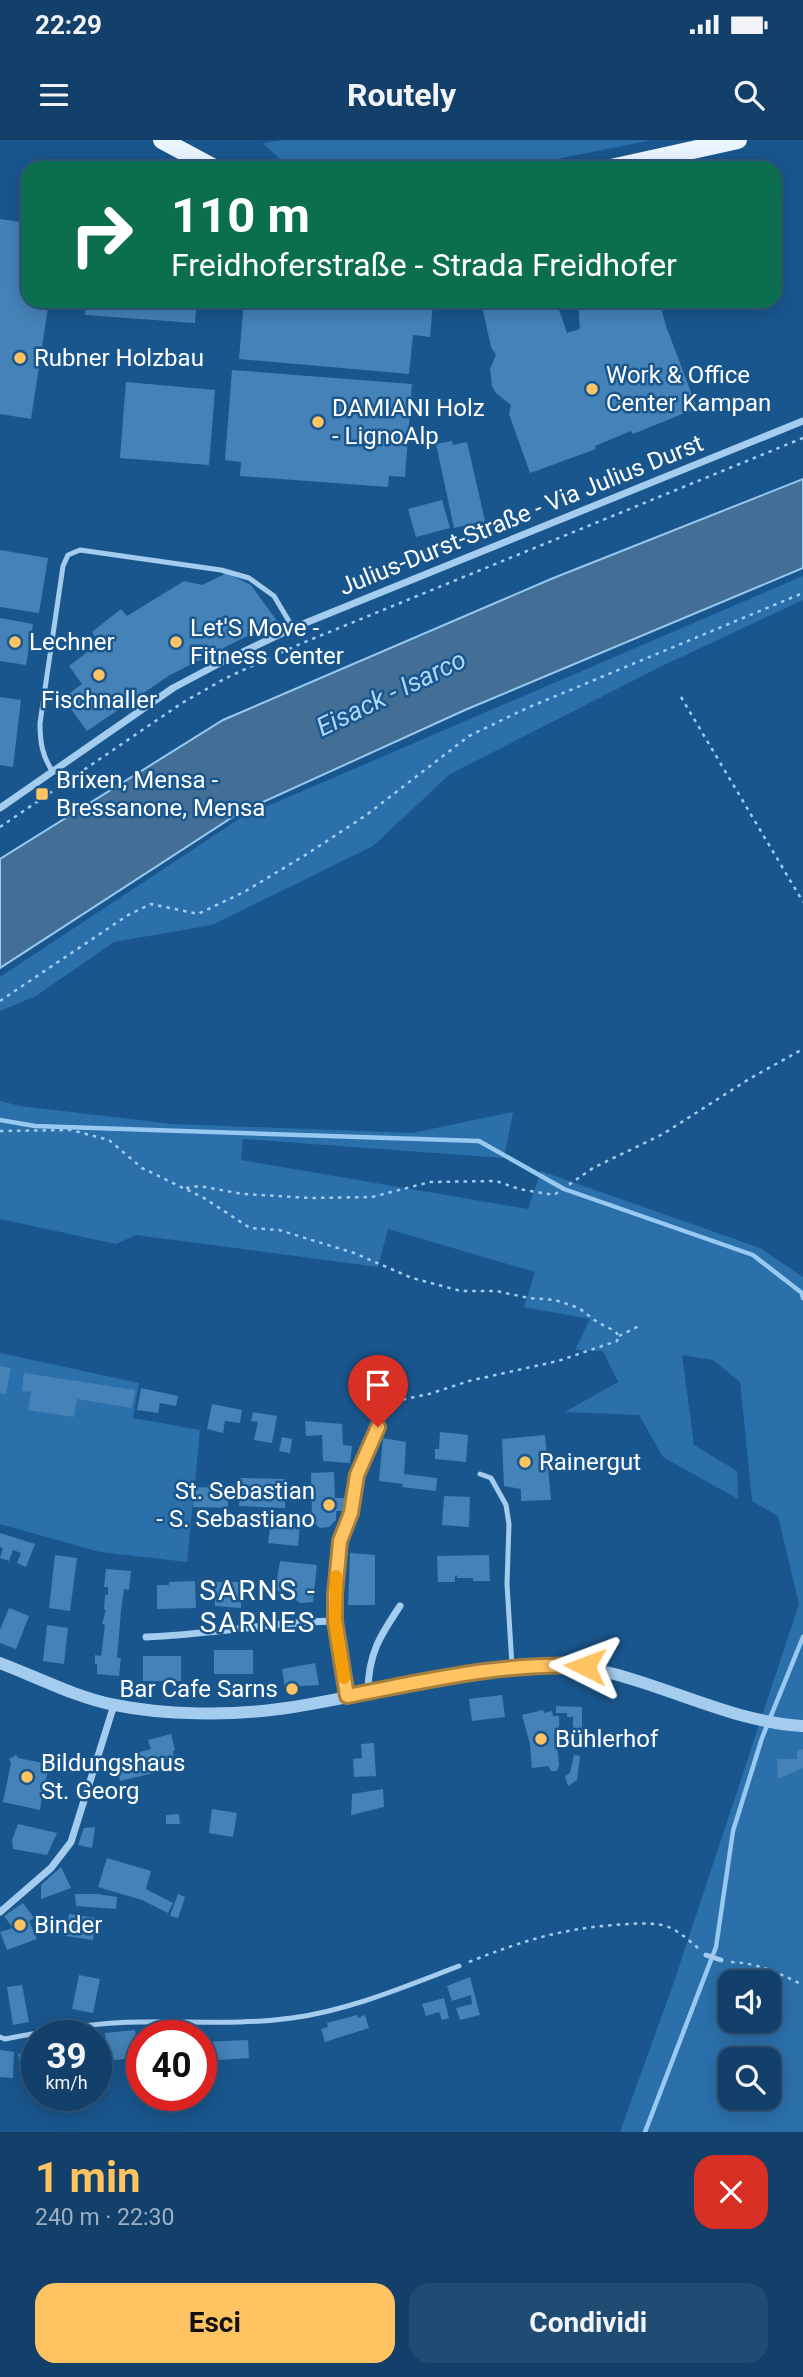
<!DOCTYPE html>
<html lang="it">
<head>
<meta charset="utf-8">
<style>
	:root { --surface:#13406a; --page:#204b72; --text:#f1f3f6; --muted:#9dafc1; --line:#32597e; --accent:#ffc361 }
	body { margin:0; font-family:Roboto,sans-serif; background:var(--page); color:var(--text); height:100vh; display:flex; flex-direction:column; font-size:26px; white-space:nowrap }
	* { box-sizing:border-box; margin:0 }
	p { font-size:23px; color:var(--muted) }
	.icon { flex:none; width:38px; height:38px; fill:none; stroke:currentColor; stroke-width:2; stroke-linecap:round; stroke-linejoin:round }
	.map { position:relative; height:1992px; overflow:hidden }
	.panel { display:flex; flex-direction:column; background:var(--surface); flex:1 }
	.panel>* { flex:none }
	.hud { position:absolute; left:21px; top:21px; width:761px; height:147px; border-radius:21px; box-shadow:0 4px 18px #0003,0 0 0 2px var(--line); background:#0b6e4f; color:#fff; overflow:hidden }
	.tools { position:absolute; left:718px; top:1830px; display:grid; gap:14px }
	.tools a { display:grid; place-items:center; width:63px; height:63px; border-radius:14px; background:var(--surface); box-shadow:0 4px 18px #0003,0 0 0 2px var(--line); font-size:35px }
	.speed { position:absolute; left:21px; top:1880px; display:flex; gap:14px; font-size:35px; font-weight:700; text-align:center }
	.speed>* { display:grid; place-content:center; width:91px; height:91px; border-radius:50%; background:var(--surface); box-shadow:0 4px 18px #0003,0 0 0 2px var(--line); line-height:1 }
	.speed small { font-size:18px; font-weight:400 }
	.speed .limit { border:10px solid #d22; background:#fff; color:#111 }
	.pin { position:absolute; display:grid; place-items:center; width:60px; height:60px; color:#fff; margin:-72px -30px; border-radius:50% 50% 50% 0; rotate:-45deg; box-shadow:0 0 7px #0007 }
	.pin .icon { rotate:45deg }
	.me { position:absolute; width:77px; margin:-38px; rotate:273deg; stroke-linejoin:round; filter:drop-shadow(0 0 5px #0008) }
	.turn { display:flex; align-items:center; gap:24px; height:147px; padding:0 35px; font-size:32px }
	.turn .icon { width:91px; height:91px; stroke-width:2.5 }
	.turn b { display:block; font-size:49px; line-height:60px }
	.round { display:grid; place-items:center; flex:none; width:74px; height:74px; border-radius:21px; background:var(--page) }
	.overview { display:flex; align-items:center; justify-content:space-between; height:119px; padding:0 35px }
	h1 { font-size:42px; font-weight:700; line-height:52px; color:var(--accent) }
	.button { display:flex; gap:14px; margin-top:auto; padding:14px 35px }
	.button a { flex:1; height:80px; border-radius:21px; background:var(--accent); color:#111; font-size:28px; font-weight:700; line-height:80px; text-align:center }
	.button a+a { background:var(--page); color:var(--text) }
	.status { display:flex; justify-content:space-between; align-items:center; height:49px; padding:0 35px; background:var(--surface); direction:ltr }
	.status svg { height:19px; fill:currentColor }
	header { display:flex; justify-content:space-between; align-items:center; height:91px; padding:0 35px; background:var(--surface); font-size:32px; font-weight:700 }
	.map>svg:first-child { display:block }
	.green { fill:#2b70ab; fill-rule:evenodd }
	.water { fill:#436f96; stroke:#97c9f1; stroke-width:2 }
	.lines { fill:none; stroke-linecap:round; stroke-linejoin:round }
	.stream { stroke:#97c9f1; stroke-width:4.5 }
	.building { fill:#4582b7 }
	.path { stroke:#a4ccee; stroke-width:2.5; stroke-dasharray:3.5 5; stroke-linecap:butt }
	.service { stroke:#a4ccee; stroke-width:5 }
	.minor { stroke:#a4ccee; stroke-width:7 }
	.tertiary { stroke:#a4ccee; stroke-width:12 }
	.primary { stroke:#ebf5ff; stroke-width:18 }
	.route-casing { stroke:#a67f3f; stroke-width:18 }
	.route { stroke:#ffc361; stroke-width:12 }
	.slow { stroke:#f59e0b; stroke-width:12 }
	.poi-dot { fill:#ffc361; stroke:#19568d; stroke-width:2.5 }
	.labels { text-anchor:middle; dominant-baseline:central; stroke-width:5; stroke-linejoin:round; paint-order:stroke }
	.poi-label { font-size:24px; fill:#fff; stroke:#19568d; text-anchor:start }
	.street-label { font-size:24px; fill:#fff; stroke:#19568d }
	.water-label { font-size:26px; font-style:italic; fill:#b0d6f5; stroke:#19568d }
	.quarter-label { font-size:28px; letter-spacing:2px; fill:#fff; stroke:#19568d }
</style>
</head>
<body>
<div class="status"><b>22:29</b><svg viewBox="0 0 49 12"><path d="M0 12V9h3v3zM5 12V6h3v6zM10 12V3h3v9zM15 12V0h3v12zM26 1h20v11H26zM47 4h2v5h-2z"/></svg></div>
<header><svg class="icon" aria-label="menu" viewBox="0 0 24 24"><path d="M4 6h16M4 12h16M4 18h16"/></svg>Routely<svg class="icon" aria-label="search" viewBox="0 0 24 24"><circle cx="10" cy="10" r="6"/><path d="M15 15l6 6"/></svg></header>
<div class="map">
<svg width="803" height="1992" viewBox="0 0 803 1992">
	<rect width="100%" height="100%" fill="#19568d"/>
	<g class="green">
		<path d="M285 0H652L512 28H296L285 24 263 3Z"/>
		<path d="M803 436V460L660 527 450 634 373 706 212 785 114 802 36 856 0 871V837L242 677Z"/>
		<path d="M0 961 20 966 173 984 412 993 513 972 504 1018 243 999 241 1020 528 1069 541 1031 760 1108 803 1137V1992H620L675 1839 799 1464 778 1376 752 1361 740 1242 713 1220 682 1215 694 1305 737 1331 738 1359 663 1317 639 1275 565 1272 618 1242 603 1211 575 1210 590 1179 524 1167 535 1132 388 1089 378 1127 136 1095 116 1104 0 1079ZM730 1843H768V1881H730ZM730 1920H768V1958H730Z"/>
		<path d="M0 1213 139 1243 133 1278 200 1290 187 1422 100 1412 0 1384Z"/>
	</g>
	<path class="water" d="M803 339V428L465 570 239 673 0 828V719L223 580 551 439Z"/>
	<g class="lines">
		<g class="stream">
			<path d="M0 980 35 986 479 1001 564 1049 753 1115 802 1153 803 1158"/>
			<path d="M645 1992 716 1807 733 1691 762 1598 803 1497"/>
		</g>
	</g>
	<g class="building">
		<path d="M0 79 28 83V161H49L31 279 0 274Z"/>
		<path d="M86 161H114L196 168 195 183 85 175Z"/>
		<path d="M244 161H433L430 197 413 195 409 234 239 219Z"/>
		<path d="M481 161H556L567 193 580 189 578 161H659L666 186 697 268 633 294 631 291 595 306 596 309 530 333 509 274 511 265 496 253 492 246 490 229 496 215 491 207Z"/>
		<path d="M232 230 412 244 405 337 389 336 388 347 240 336 241 322 225 320Z"/>
		<path d="M126 242 215 250 209 325 120 318Z"/>
		<path d="M452 301 453 305 467 302 485 381 454 388 436 304Z"/>
		<path d="M442 360 450 388 416 397 408 369Z"/>
		<path d="M0 410 48 418 39 473 0 467Z"/>
		<path d="M227 433 251 445 277 481 170 535 87 591 63 558 82 544 69 526 99 503 92 492 121 469 127 476 184 441 202 445Z"/>
		<path d="M0 478 33 484 26 525 0 521Z"/>
		<path d="M0 557 21 560 13 627 0 625Z"/>
		<path d="M0 1226 11 1228 6 1254 0 1253Z"/>
		<path d="M24 1233 135 1250 132 1268 77 1259 74 1277 28 1270 31 1252 22 1251Z"/>
		<path d="M141 1248 178 1256 176 1266 160 1263 158 1273 137 1270Z"/>
		<path d="M212 1264 242 1270 240 1283 225 1281 223 1293 207 1289Z"/>
		<path d="M253 1272 277 1276 272 1303 254 1300 258 1282 251 1281Z"/>
		<path d="M305 1281 342 1284 343 1305 352 1306 350 1323 323 1321 322 1295 306 1296Z"/>
		<path d="M440 1292 468 1295 466 1322 435 1319V1309H439Z"/>
		<path d="M545 1295 551 1360 521 1361V1349L504 1346 502 1299Z"/>
		<path d="M282 1297 292 1299 290 1313 279 1311Z"/>
		<path d="M383 1298 406 1302 404 1334 437 1338 436 1351 402 1347 403 1344 379 1341Z"/>
		<path d="M334 1332 335 1358H346V1371H336V1380L329 1387 320 1388 312 1381 311 1333Z"/>
		<path d="M240 1338 286 1339 285 1368 239 1366Z"/>
		<path d="M194 1347 228 1348V1368L193 1367Z"/>
		<path d="M444 1356 470 1357 469 1387 442 1385Z"/>
		<path d="M271 1381 300 1384 298 1406 268 1403Z"/>
		<path d="M0 1393 35 1404 26 1427 17 1423 21 1413 13 1410 9 1421 0 1418 3 1408 0 1407Z"/>
		<path d="M350 1413 375 1415V1465H348Z"/>
		<path d="M55 1415 77 1418 70 1471 49 1468Z"/>
		<path d="M489 1415 490 1441H473V1438H457V1435L455 1436V1442H438L437 1416Z"/>
		<path d="M280 1421 317 1425 313 1462 300 1463 296 1460V1453L275 1451Z"/>
		<path d="M106 1429 131 1431 129 1450 124 1449 121 1471 117 1518H121L119 1536 97 1534V1524H95V1515L101 1516 103 1501 105 1485 102 1484 106 1470H104L105 1455H108V1447H104Z"/>
		<path d="M195 1441 196 1468 157 1469V1445H169V1442Z"/>
		<path d="M215 1442H241V1468L215 1466Z"/>
		<path d="M9 1468 29 1476 16 1509 0 1503V1490Z"/>
		<path d="M47 1485 68 1488 64 1524 43 1521Z"/>
		<rect x="214" y="1510" width="39" height="24"/>
		<rect x="143" y="1516" width="38" height="25"/>
		<path d="M315 1523 319 1545 285 1547 282 1529Z"/>
		<path d="M502 1555 505 1577 472 1581 469 1559Z"/>
		<path d="M556 1566 582 1567V1589H573V1577H567V1573H556Z"/>
		<path d="M543 1570 544 1573 552 1571 553 1576H559V1594H554L555 1603H557L559 1625 557 1631H551L548 1626 532 1628 530 1604 522 1575Z"/>
		<path d="M171 1594 175 1610 173 1611 174 1617 155 1622 158 1632 120 1641 116 1625 137 1620 136 1613 151 1609 148 1600Z"/>
		<path d="M374 1603 376 1636 354 1637 353 1619 362 1618 361 1604Z"/>
		<path d="M803 1609V1628L778 1639 777 1619H797V1611Z"/>
		<path d="M16 1615 18 1618 43 1623 46 1621 52 1628 48 1631 45 1643 49 1644 48 1652 43 1651 40 1670 3 1662 11 1623 9 1619Z"/>
		<path d="M574 1615 580 1616 577 1640 568 1646 565 1636 570 1633Z"/>
		<path d="M383 1649 384 1667 351 1675 352 1654Z"/>
		<path d="M212 1669 237 1673 233 1697 209 1693Z"/>
		<path d="M179 1674 180 1684H166V1675Z"/>
		<path d="M18 1684 57 1693 47 1715 13 1709 12 1700Z"/>
		<path d="M95 1687 92 1708 78 1705 84 1688Z"/>
		<path d="M107 1718 151 1731 146 1749 173 1763 168 1773 142 1760 98 1747Z"/>
		<path d="M61 1727 71 1748 41 1759V1745Z"/>
		<path d="M75 1754H97L117 1757 116 1769 76 1766Z"/>
		<path d="M178 1754 185 1757 178 1778 170 1776Z"/>
		<path d="M23 1763 34 1778 29 1781 37 1799 7 1810 0 1792 13 1788 4 1776Z"/>
		<path d="M69 1774 96 1778 93 1800 66 1796Z"/>
		<path d="M79 1835 100 1839 93 1873 72 1869Z"/>
		<path d="M470 1837 480 1875 460 1880 456 1868 472 1864 471 1856V1855L452 1861 447 1846Z"/>
		<path d="M22 1845 29 1882 13 1885 7 1847Z"/>
		<path d="M444 1858 449 1878 442 1880 439 1872 426 1876 422 1864Z"/>
		<path d="M357 1875 358 1878 365 1875 369 1888 325 1902 321 1889 328 1887 327 1883Z"/>
		<path d="M135 1890 139 1917 108 1921 105 1893Z"/>
		<path d="M37 1896V1926L21 1928 18 1914 35 1909 32 1897Z"/>
		<path d="M248 1900 249 1918 201 1921V1902Z"/>
		<path d="M0 1910 14 1912 13 1938 0 1937Z"/>
	</g>
	<g class="lines">
		<g class="path">
			<path d="M621 329 626 341"/>
			<path d="M681 557 803 762"/>
			<path d="M0 687 182 563 226 538 300 504 803 298"/>
			<path d="M0 861 128 775 151 764 198 774 244 752 307 714 365 676 469 596 527 568 803 453"/>
			<path d="M0 991 71 990 109 1000 142 1028 204 1058 250 1088 279 1090 354 1113 412 1138 461 1151H496L529 1158 555 1160 579 1168 597 1182 615 1191 619 1196 617 1201 558 1221 469 1241 429 1254 387 1263 381 1267 379 1277"/>
			<path d="M186 1048 199 1046 243 1054 310 1058 372 1057 430 1042 496 1041 519 1049 554 1055 593 1028 663 994 749 939 803 909"/>
			<path d="M619 1196 641 1185"/>
			<path d="M469 1822C519 1802 560 1789 614 1785 630 1784 646 1782 662 1785 676 1788 687 1799 698 1808"/>
			<path d="M731 1822C758 1823 779 1833 803 1845"/>
		</g>
		<g class="service">
			<path d="M53 632C42 616 40 602 40 583L63 426 68 415 80 410 221 430 249 438 274 456 293 488"/>
			<path d="M480 1334 491 1338 506 1365 509 1384 507 1444 512 1526"/>
			<path d="M706 1815 721 1820"/>
			<path d="M0 1897 5 1899C51 1890 96 1882 143 1882 193 1881 241 1885 292 1878 350 1870 404 1847 459 1826"/>
		</g>
		<g class="minor">
			<path d="M0 668 173 548 222 522 293 488 803 281"/>
			<path d="M146 1497C209 1495 271 1482 335 1481"/>
			<path d="M368 1552C368 1514 380 1496 400 1466"/>
			<path d="M347 1556 335 1481V1454L339 1401 351 1373 357 1335 378 1287"/>
			<path d="M0 1772 51 1728 71 1702 114 1565"/>
		</g>
		<path class="tertiary" d="M0 1523C37 1537 75 1557 115 1565 164 1575 229 1576 279 1569 344 1560 408 1543 472 1533 496 1529 521 1524 546 1524 636 1525 714 1581 803 1586"/>
		<g class="primary">
			<path d="M162 0 214 28"/>
			<path d="M611 28 738 0"/>
		</g>
	</g>
	<g class="lines">
		<g class="route-casing">
			<path id="route" d="M378 1287 357 1335 351 1373 340 1401 335 1454V1481L347 1556C426 1541 504 1522 585 1526"/>
		</g>
		<use href="#route" class="route"/>
		<path class="slow" d="M336 1436 335 1481 344 1538"/>
	</g>
	<g class="poi-dot">
		<circle cx="20" cy="218" r="7"/>
		<circle cx="592" cy="249" r="7"/>
		<circle cx="318" cy="282" r="7"/>
		<circle cx="15" cy="502" r="7"/>
		<circle cx="176" cy="502" r="7"/>
		<circle cx="99" cy="535" r="7"/>
		<rect x="35" y="647" width="14" height="14" rx="3.5"/>
		<circle cx="525" cy="1322" r="7"/>
		<circle cx="329" cy="1365" r="7"/>
		<circle cx="292" cy="1549" r="7"/>
		<circle cx="541" cy="1599" r="7"/>
		<circle cx="27" cy="1637" r="7"/>
		<circle cx="20" cy="1785" r="7"/>
	</g>
	<g class="labels">
		<g class="poi-label">
			<text x="34" y="218">Rubner Holzbau</text>
			<text x="606" y="235">Work &amp; Office<tspan x="606" dy="28">Center Kampan</tspan></text>
			<text x="332" y="268">DAMIANI Holz<tspan x="332" dy="28">- LignoAlp</tspan></text>
			<text x="190" y="488">Let'S Move -<tspan x="190" dy="28">Fitness Center</tspan></text>
			<text x="29" y="502">Lechner</text>
			<text x="99" y="560" text-anchor="middle">Fischnaller</text>
			<text x="56" y="640">Brixen, Mensa -<tspan x="56" dy="28">Bressanone, Mensa</tspan></text>
			<text x="539" y="1322">Rainergut</text>
			<text x="315" y="1351" text-anchor="end">St. Sebastian<tspan x="315" dy="28">- S. Sebastiano</tspan></text>
			<text x="278" y="1549" text-anchor="end">Bar Cafe Sarns</text>
			<text x="555" y="1599">Bühlerhof</text>
			<text x="41" y="1623">Bildungshaus<tspan x="41" dy="28">St. Georg</tspan></text>
			<text x="34" y="1785">Binder</text>
		</g>
		<g class="street-label">
			<text transform="translate(521 375) rotate(-22)">Julius-Durst-Straße - Via Julius Durst</text>
		</g>
		<g class="water-label">
			<text transform="translate(391 553) rotate(-26)">Eisack - Isarco</text>
		</g>
		<g class="quarter-label">
			<text x="258" y="1450">SARNS -<tspan x="258" dy="32">SARNES</tspan></text>
		</g>
	</g>
</svg>
<div class="tools">
<a><svg class="icon" aria-label="sound" viewBox="0 0 24 24"><path d="M4 9h4l5-4v14l-5-4H4zM17 9q2 3 0 6"/></svg></a>
<a><svg class="icon" aria-label="search" viewBox="0 0 24 24"><circle cx="10" cy="10" r="6"/><path d="M15 15l6 6"/></svg></a>
</div>
<div class="speed"><div>39<small>km/h</small></div><div class="limit">40</div></div>
<div class="pin" style="left:378px;top:1287px;background:#d93025"><svg class="icon" aria-label="arrive" viewBox="0 0 24 24"><path d="M6 21V4h12l-3 4 3 4H6"/></svg></div>
<svg class="me" style="left:585px;top:1526px" viewBox="-20 -20 40 40"><path d="M0-17L14 15 0 8-14 15z" fill="#ffc361" stroke="#fff" stroke-width="4"/></svg>
<div class="hud">
<div class="turn"><svg class="icon" aria-label="right" viewBox="0 0 24 24"><path d="M7 20v-9h11M14 6l5 5-5 5"/></svg><div><b>110 m</b>Freidhoferstraße - Strada Freidhofer</div></div>
</div>
</div>
<section class="panel">
<div class="overview"><div><h1>1 min</h1><p>240 m · 22:30</p></div><a class="round" style="background:#d93025;color:#fff"><svg class="icon" aria-label="close" viewBox="0 0 24 24"><path d="M6 6l12 12M18 6L6 18"/></svg></a></div>
<div class="button"><a>Esci</a><a>Condividi</a></div>
</section>
</body>
</html>
